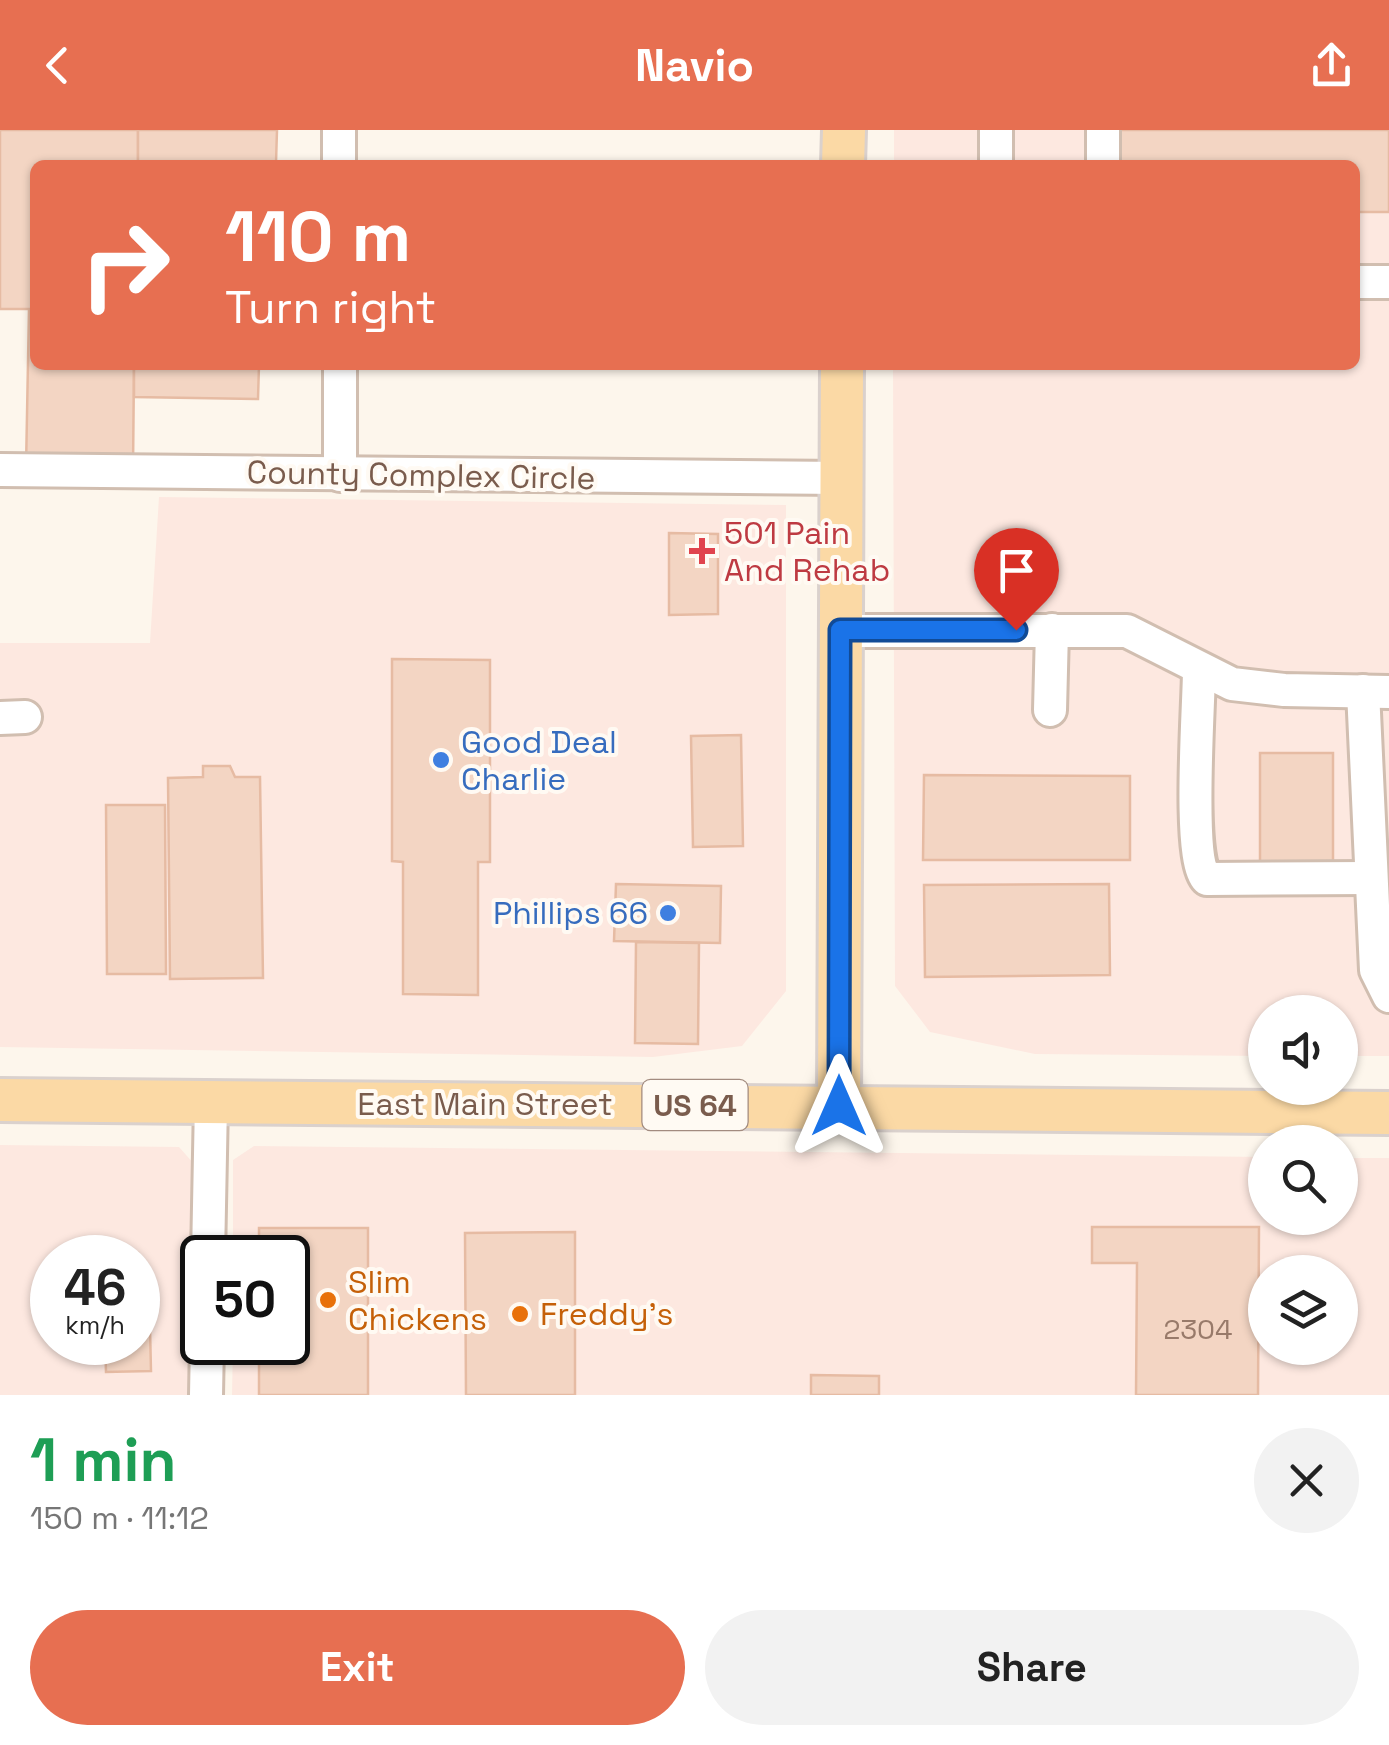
<!DOCTYPE html>
<html lang="en">
<head>
<meta charset="utf-8">
<style>
	:root { --surface:#fff; --page:#f2f2f2; --text:#222; --muted:#767676; --accent:#e76f51 }
	body { margin:0; font-family:"Space Grotesk",sans-serif; background:var(--page); color:var(--text); height:100vh; display:flex; flex-direction:column; font-size:38px; white-space:nowrap }
	* { box-sizing:border-box; margin:0 }
	p { font-size:32px; color:var(--muted) }
	.icon { flex:none; width:55px; height:55px; fill:none; stroke:currentColor; stroke-width:2; stroke-linecap:round; stroke-linejoin:round }
	.map { position:relative; height:1265px; overflow:hidden }
	.panel { display:flex; flex-direction:column; background:var(--surface); flex:1 }
	.panel>* { flex:none }
	.top-card { position:absolute; left:30px; top:30px; width:1330px; height:210px; border-radius:15px; box-shadow:0 2px 8px #0004; background:#e76f51; color:#fff; overflow:hidden }
	.tools { position:absolute; left:1248px; top:865px; display:grid; gap:20px }
	.tools a { display:grid; place-items:center; width:110px; height:110px; border-radius:50%; background:var(--surface); box-shadow:0 2px 8px #0004; font-size:50px }
	.speed { position:absolute; left:30px; top:1105px; display:flex; gap:20px; font-size:50px; font-weight:700; text-align:center }
	.speed>* { display:grid; place-content:center; width:130px; height:130px; border-radius:50%; background:var(--surface); box-shadow:0 2px 8px #0004; line-height:1 }
	.speed small { font-size:25px; font-weight:400 }
	.speed .limit { border:5px solid #111; border-radius:15px; background:#fff; color:#111 }
	.pin { position:absolute; display:grid; place-items:center; width:85px; height:85px; color:#fff; margin:-102px -42px; border-radius:50% 50% 50% 0; rotate:-45deg; box-shadow:0 0 10px #0007 }
	.pin .icon { rotate:45deg }
	.me { position:absolute; width:110px; margin:-55px; rotate:0deg; stroke-linejoin:round; filter:drop-shadow(0 0 8px #0008) }
	.turn { display:flex; align-items:center; gap:35px; height:210px; padding:0 30px; font-size:45px }
	.turn .icon { width:130px; height:130px; stroke-width:2.5 }
	.turn b { display:block; font-size:70px; line-height:85px }
	.round { display:grid; place-items:center; flex:none; width:105px; height:105px; border-radius:52px; background:var(--page) }
	.summary { display:flex; align-items:center; justify-content:space-between; height:170px; padding:0 30px }
	h1 { font-size:60px; font-weight:600; line-height:75px; color:#1e9e55 }
	.primary-button { display:flex; gap:20px; margin-top:auto; padding:20px 30px }
	.primary-button a { flex:1; height:115px; border-radius:60px; background:var(--accent); color:#fff; font-size:40px; font-weight:600; line-height:115px; text-align:center }
	.primary-button a+a { background:var(--page); color:var(--text) }
	header { display:flex; justify-content:space-between; align-items:center; height:130px; padding:0 30px; background:var(--accent); color:#fff; font-size:45px; font-weight:600 }
	.map>svg:first-child { display:block }
	.commercial { fill:#fde8e0; fill-rule:evenodd }
	.building { fill:#f3d5c3; stroke:#e6bba3; stroke-width:2.5 }
	.lines { fill:none; stroke-linecap:round; stroke-linejoin:round }
	.minor-casing { stroke:#d1beb0; stroke-width:38 }
	.major-casing { stroke:#dad1cd; stroke-width:48 }
	.minor { stroke:#fff; stroke-width:32 }
	.major { stroke:#fbd9a5; stroke-width:42 }
	.route-casing { stroke:#114b97; stroke-width:25 }
	.route { stroke:#1a73e8; stroke-width:18 }
	.health-dot { fill:#e0444e; stroke:#fffaf3; stroke-width:4 }
	.shop-dot { fill:#3f7fe0; stroke:#fffaf3; stroke-width:4 }
	.food-dot { fill:#e8710a; stroke:#fffaf3; stroke-width:4 }
	.labels { text-anchor:middle; dominant-baseline:central; stroke-width:8; stroke-linejoin:round; paint-order:stroke }
	.number-label { font-size:28px; fill:#987a6a }
	.shield { fill:#fffaf3; stroke:#a28b7f; stroke-width:2.5 }
	.shield-label { font-size:30px; font-weight:bold; fill:#7a5c4d }
	.street-label { font-size:32px; fill:#7a5c4d; stroke:#fffaf3 }
	.health-label { font-size:32px; fill:#be3a42; stroke:#fffaf3; text-anchor:start }
	.shop-label { font-size:32px; fill:#366cbe; stroke:#fffaf3; text-anchor:start }
	.food-label { font-size:32px; fill:#c56008; stroke:#fffaf3; text-anchor:start }
</style>
</head>
<body>
<header><svg class="icon" aria-label="back" viewBox="0 0 24 24"><path d="M15 5l-7 7 7 7"/></svg>Navio<svg class="icon" aria-label="share" viewBox="0 0 24 24"><path d="M12 15V3M7 8l5-5 5 5M5 13v7h14v-7"/></svg></header>
<div class="map">
<svg width="1389" height="1265" viewBox="0 0 1389 1265">
	<rect width="100%" height="100%" fill="#fdf6ec"/>
	<g class="commercial">
		<path d="M894 0H1389V926H1340V882H1265V926L1035 924 930 902 895 856 893 235H1355V35H894Z"/>
		<path d="M159 367 786 375V861L742 916 653 927 0 917V513H150Z"/>
		<path d="M0 1015 179 1017 194 1034 192 1265H0ZM52 1128H138V1212H52Z"/>
		<path d="M254 1016 1265 1027V1088H1340V1028H1389V1265H232L233 1213 288 1212V1128L233 1127V1030ZM1265 1142H1340V1218H1265Z"/>
	</g>
	<g class="building">
		<path d="M0 0H138V35H35V235H134L133 340 26 338 29 179H0Z"/>
		<path d="M138 0H277L276 33 291 35H138Z"/>
		<path d="M1118 0H1389V82H1355V35H1118Z"/>
		<path d="M134 235H259L258 269 134 267Z"/>
		<path d="M669 403 718 404V484L669 485Z"/>
		<path d="M392 529 490 530V732H478V865L403 864V732L392 731Z"/>
		<path d="M741 605 743 716 693 717 691 606Z"/>
		<rect x="1260" y="623" width="73" height="119"/>
		<path d="M203 636H230L235 647H260L263 848 170 849 168 648 203 647Z"/>
		<path d="M924 645 1130 646V730H923Z"/>
		<path d="M106 675H165L166 844H107Z"/>
		<path d="M616 754 721 756 720 813 614 811Z"/>
		<path d="M1109 754 1110 845 925 847 924 755Z"/>
		<path d="M636 812 699 813 698 914 635 913Z"/>
		<path d="M1092 1097H1259L1258 1265H1136L1137 1133H1092Z"/>
		<path d="M259 1098H368V1265H259V1212H288V1128H259Z"/>
		<path d="M575 1102V1265H466L465 1103Z"/>
		<path d="M138 1123 139 1154H149L151 1241 106 1242 105 1212H138V1128H52V1173V1125Z"/>
		<path d="M811 1245 879 1246V1265H811Z"/>
	</g>
	<g class="lines">
		<g class="minor-casing">
			<g id="minor">
				<path d="M339 0V35"/>
				<path d="M996 0V35"/>
				<path d="M1103 35V0"/>
				<path d="M1355 152H1389"/>
				<path d="M340 235V345"/>
				<path d="M0 340 842 348"/>
				<path d="M841 501H1127L1232 554 1284 560 1389 562"/>
				<path d="M1199 540C1199 575 1187 730 1207 749L1370 748"/>
				<path d="M1363 561 1376 840 1389 866"/>
				<path d="M1050 580 1052 500"/>
				<path d="M0 588 25 587"/>
				<path d="M208 1128 211 972"/>
				<path d="M206 1265 207 1212"/>
			</g>
		</g>
		<g class="major-casing">
			<g id="major">
				<path d="M843 35 844 0"/>
				<path d="M0 970 1389 983"/>
				<path d="M839 976 842 235"/>
			</g>
		</g>
		<use href="#minor" class="minor"/>
		<use href="#major" class="major"/>
	</g>
	<g class="lines">
		<g class="route-casing">
			<path id="route" d="M839 976 840 500H1016"/>
		</g>
		<use href="#route" class="route"/>
	</g>
	<path class="health-dot" d="M697 406h10v10h10v10h-10v10h-10v-10h-10v-10h10z"/>
	<g class="shop-dot">
		<circle cx="441" cy="630" r="10"/>
		<circle cx="668" cy="783" r="10"/>
	</g>
	<g class="food-dot">
		<circle cx="328" cy="1170" r="10"/>
		<circle cx="520" cy="1184" r="10"/>
	</g>
	<g class="labels">
		<g class="number-label">
			<text x="1198" y="1199">2304</text>
		</g>
		<rect class="shield" x="642.5" y="950" width="105" height="50" rx="8"/>
		<g class="shield-label">
			<text x="695" y="975">US 64</text>
		</g>
		<g class="street-label">
			<text transform="translate(421 345) rotate(1)">County Complex Circle</text>
			<text x="485" y="974">East Main Street</text>
		</g>
		<g class="health-label">
			<text x="724" y="403">501 Pain<tspan x="724" dy="37">And Rehab</tspan></text>
		</g>
		<g class="shop-label">
			<text x="461" y="612">Good Deal<tspan x="461" dy="37">Charlie</tspan></text>
			<text x="648" y="783" text-anchor="end">Phillips 66</text>
		</g>
		<g class="food-label">
			<text x="348" y="1152">Slim<tspan x="348" dy="37">Chickens</tspan></text>
			<text x="540" y="1184">Freddy's</text>
		</g>
	</g>
</svg>
<div class="tools">
<a><svg class="icon" aria-label="sound" viewBox="0 0 24 24"><path d="M4 9h4l5-4v14l-5-4H4zM17 9q2 3 0 6"/></svg></a>
<a><svg class="icon" aria-label="search" viewBox="0 0 24 24"><circle cx="10" cy="10" r="6"/><path d="M15 15l6 6"/></svg></a>
<a><svg class="icon" aria-label="layers" viewBox="0 0 24 24"><path d="M12 4l9 5-9 5-9-5zM3 14l9 5 9-5"/></svg></a>
</div>
<div class="speed"><div>46<small>km/h</small></div><div class="limit">50</div></div>
<div class="pin" style="left:1016px;top:500px;background:#d93025"><svg class="icon" aria-label="arrive" viewBox="0 0 24 24"><path d="M6 21V4h12l-3 4 3 4H6"/></svg></div>
<svg class="me" style="left:839px;top:976px" viewBox="-20 -20 40 40"><path d="M0-17L14 15 0 8-14 15z" fill="#1a73e8" stroke="#fff" stroke-width="4"/></svg>
<div class="top-card">
<div class="turn"><svg class="icon" aria-label="right" viewBox="0 0 24 24"><path d="M7 20v-9h11M14 6l5 5-5 5"/></svg><div><b>110 m</b>Turn right</div></div>
</div>
</div>
<section class="panel">
<div class="summary"><div><h1>1 min</h1><p>150 m · 11:12</p></div><a class="round"><svg class="icon" aria-label="close" viewBox="0 0 24 24"><path d="M6 6l12 12M18 6L6 18"/></svg></a></div>
<div class="primary-button"><a>Exit</a><a>Share</a></div>
</section>
</body>
</html>
